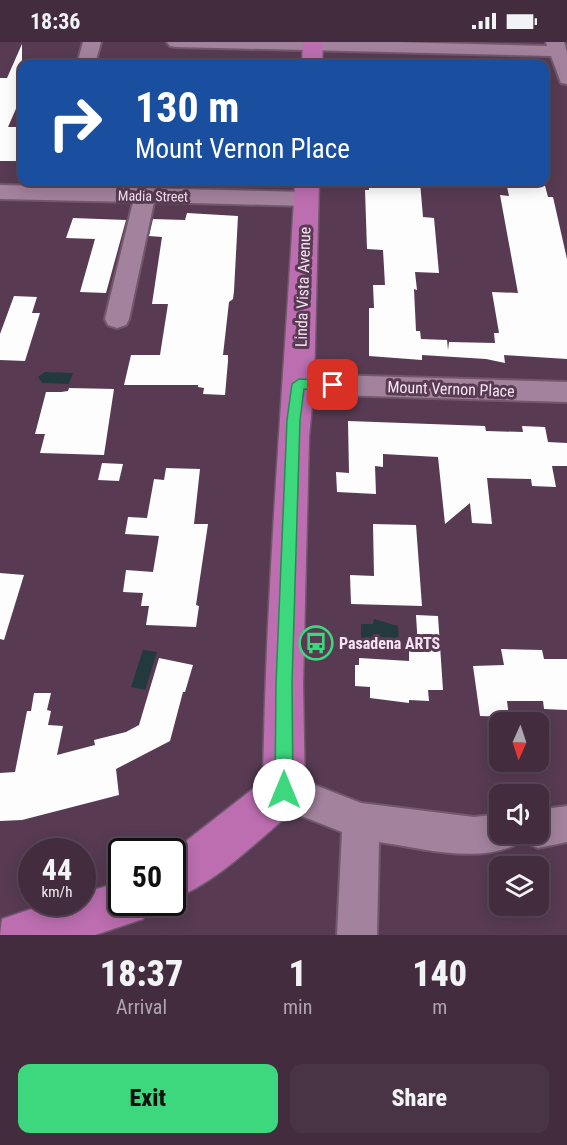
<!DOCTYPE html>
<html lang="en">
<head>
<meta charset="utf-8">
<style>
	:root { --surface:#422c3e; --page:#493445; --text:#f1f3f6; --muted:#aea7b0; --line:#5a4858; --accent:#3dd77e }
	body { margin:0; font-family:"Roboto Condensed",sans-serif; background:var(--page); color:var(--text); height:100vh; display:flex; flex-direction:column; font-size:22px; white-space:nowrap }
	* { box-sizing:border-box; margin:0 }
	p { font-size:20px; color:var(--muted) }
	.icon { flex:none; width:33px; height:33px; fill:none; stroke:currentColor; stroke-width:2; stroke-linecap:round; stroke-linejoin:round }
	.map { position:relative; height:893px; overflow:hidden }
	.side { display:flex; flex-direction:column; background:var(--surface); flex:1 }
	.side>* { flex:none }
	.guide { position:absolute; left:18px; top:18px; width:531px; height:126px; border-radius:12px; box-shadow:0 3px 15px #0003,0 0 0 2px var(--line); background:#1a4fa0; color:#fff; overflow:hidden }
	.needle { width:39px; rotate:183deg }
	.controls { position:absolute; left:489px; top:670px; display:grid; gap:12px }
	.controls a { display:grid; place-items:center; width:60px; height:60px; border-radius:12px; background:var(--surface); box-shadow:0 3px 15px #0003,0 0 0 2px var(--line); font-size:30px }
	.speed { position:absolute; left:18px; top:796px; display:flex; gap:12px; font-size:30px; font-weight:700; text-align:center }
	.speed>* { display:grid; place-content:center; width:78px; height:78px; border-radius:50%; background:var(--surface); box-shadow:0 3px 15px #0003,0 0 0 2px var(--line); line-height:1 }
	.speed small { font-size:15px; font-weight:400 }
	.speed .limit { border:3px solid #111; border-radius:9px; background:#fff; color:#111 }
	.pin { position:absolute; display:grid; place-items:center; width:51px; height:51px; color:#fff; margin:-26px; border-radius:12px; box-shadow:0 3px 9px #0006 }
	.me { position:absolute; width:66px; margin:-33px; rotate:0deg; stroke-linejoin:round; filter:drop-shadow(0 0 4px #0008) }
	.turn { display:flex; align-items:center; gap:21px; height:126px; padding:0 18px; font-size:27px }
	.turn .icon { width:78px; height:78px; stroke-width:2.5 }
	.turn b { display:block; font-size:42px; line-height:51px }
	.eta { display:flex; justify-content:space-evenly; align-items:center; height:102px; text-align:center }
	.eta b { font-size:36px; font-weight:800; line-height:42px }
	.action { display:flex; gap:12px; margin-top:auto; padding:12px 18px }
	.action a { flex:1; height:69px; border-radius:12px; background:var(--accent); color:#111; font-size:24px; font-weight:800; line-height:69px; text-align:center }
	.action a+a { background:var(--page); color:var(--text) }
	.status { display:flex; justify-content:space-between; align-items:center; height:42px; padding:0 30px; background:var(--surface); direction:ltr }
	.status svg { height:16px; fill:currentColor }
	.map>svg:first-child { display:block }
	.water { fill:#22393e }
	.building { fill:#fdfdfd }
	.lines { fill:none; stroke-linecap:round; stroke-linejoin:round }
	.minor-casing { stroke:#71586c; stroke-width:4 }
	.major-casing { stroke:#71586c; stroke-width:3 }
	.minor { fill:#a3829d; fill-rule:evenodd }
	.major { fill:#bc6eb0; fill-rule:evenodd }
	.route { fill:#3dd77e; stroke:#288c52; stroke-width:1.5 }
	.labels { text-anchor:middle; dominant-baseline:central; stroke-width:6; stroke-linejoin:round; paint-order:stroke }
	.far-street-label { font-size:14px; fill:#f7e4f3; stroke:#583b53 }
	.street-label { font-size:16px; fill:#f7e4f3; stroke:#583b53 }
	.poi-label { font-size:16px; font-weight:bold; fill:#f7e4f3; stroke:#583b53; text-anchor:start }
</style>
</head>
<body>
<div class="status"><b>18:36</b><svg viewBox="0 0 49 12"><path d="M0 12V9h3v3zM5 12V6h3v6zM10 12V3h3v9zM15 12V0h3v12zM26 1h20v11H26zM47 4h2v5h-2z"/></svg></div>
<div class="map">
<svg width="567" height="893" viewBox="0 0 567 893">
	<rect width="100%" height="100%" fill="#583b53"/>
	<g class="water">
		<path d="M45 330 73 331 69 342 42 341 38 335Z"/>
		<path d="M374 577 398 584 399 599 379 601 361 599V582H373Z"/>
		<path d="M143 608 157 610 145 648 131 645Z"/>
	</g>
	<g class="building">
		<path d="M22 2V53L8 85H22V119H0V36H7Z"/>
		<path d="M369 140H420L423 175 434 176 439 231 415 230 417 248 414 247 416 289H420L421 297 447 298 448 308 449 300 495 301 494 291H499L492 250 518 251 500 153 509 154 506 140H544L548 155H553L567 217V317L504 313 505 321 486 317 422 313V318L369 314V266H374L373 243H385L383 208 367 207 365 148H369Z"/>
		<path d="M187 171 238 174 234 249 233 257 229 260 223 313H228V319L225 353 203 352 204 346 198 345V343H124L131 313H160L168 262H152L162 195 149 194 153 177 185 178Z"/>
		<path d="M73 176 126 178 106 251 80 250 95 197 66 196Z"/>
		<path d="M14 254 37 255 32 271H40L25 319 0 318V292Z"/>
		<path d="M69 346 114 347 104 413 40 411 45 392H35L46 350H61L68 349Z"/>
		<path d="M348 379 485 384 486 389 523 390 522 384 545 385 548 400 567 401V424H552L556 445 532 444 531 437 487 436 492 482 472 481 470 461 445 482 438 415 383 412V425L375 424 376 452 337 450 336 430 349 431Z"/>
		<path d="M102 421 123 422 119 439 98 438Z"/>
		<path d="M166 426 200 427 194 482H208L196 563 199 564 196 585 146 583 149 564H141L143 551 123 550 126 528 153 530 159 494 125 492 128 475 147 476 154 437 164 438Z"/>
		<path d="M373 482 416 483 422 564 351 562 350 533 374 534Z"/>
		<path d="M0 531 24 533 4 598 0 597Z"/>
		<path d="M416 573 438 574 443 648H428L429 659 409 658V661L370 656V645L355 644V623H359V616L409 619V605L418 606Z"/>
		<path d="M501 607 542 608 544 617H567V668L544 667 543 659H507L509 675 480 674 473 624 504 623Z"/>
		<path d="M159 616 193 623 185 650H183L170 699 116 727 119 753 22 778 0 779V731L15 730 27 669H31L34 651H51L47 668 51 669 48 683 63 684 57 713 95 703 94 698 126 690 139 683Z"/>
	</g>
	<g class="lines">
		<g class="minor-casing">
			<g id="minor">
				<path d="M83 0H101L95 22H77Z"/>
				<path d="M167 0H396L547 4 546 0H564L567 10V42L561 41 551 14 176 5 170 4Z"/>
				<path d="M0 143 307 150 314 152 318 157 314 162 307 164 154 160 129 277 126 283 117 286 108 283 105 277 133 160 0 157Z"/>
				<path d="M299 332 567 340V360L299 352 290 349 286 342 290 335Z"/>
				<path d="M284 731 361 761 474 775 500 772V792H518L513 804C472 821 422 806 379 800L377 893H337L342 790 271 762 266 749 271 736Z"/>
				<path d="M567 764V800L538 806 525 800 522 792H538V768Z"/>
			</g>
		</g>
		<g class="major-casing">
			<g id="major">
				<path d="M303 0H323L322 22H302Z"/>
				<path d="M295 140H319L314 342 309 395 303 642 305 749 299 764C259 797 221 838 172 858V810L263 739C266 539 284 340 295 140Z"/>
				<path d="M122 840V861H150L143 877 95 893H0L2 877 49 861H82V851Z"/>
			</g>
		</g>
		<use href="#minor" class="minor"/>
		<use href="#major" class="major"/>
	</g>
	<path class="route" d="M299 337 333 338 339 343 333 348 304 347 300 378 292 642 293 748 290 755 284 757 278 755 275 748 276 642 287 378 292 342Z"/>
	<defs>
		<g id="bus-ring" transform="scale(1.725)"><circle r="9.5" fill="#583b53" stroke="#3dd77e" stroke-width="1.5"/><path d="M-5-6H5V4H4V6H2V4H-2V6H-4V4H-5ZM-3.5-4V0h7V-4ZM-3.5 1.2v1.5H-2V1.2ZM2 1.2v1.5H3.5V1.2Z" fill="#3dd77e"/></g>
	</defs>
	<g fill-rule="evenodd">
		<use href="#bus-ring" x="316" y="601"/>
	</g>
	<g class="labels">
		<g class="far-street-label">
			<text transform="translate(153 154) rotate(1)">Madia Street</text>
		</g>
		<g class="street-label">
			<text transform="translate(303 245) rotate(-88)">Linda Vista Avenue</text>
			<text transform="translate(451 347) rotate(2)">Mount Vernon Place</text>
		</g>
		<g class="poi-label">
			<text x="339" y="601">Pasadena ARTS</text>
		</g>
	</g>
</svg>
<div class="controls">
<a><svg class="needle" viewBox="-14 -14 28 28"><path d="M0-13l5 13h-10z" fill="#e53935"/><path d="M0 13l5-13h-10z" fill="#aea7b0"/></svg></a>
<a><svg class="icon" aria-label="sound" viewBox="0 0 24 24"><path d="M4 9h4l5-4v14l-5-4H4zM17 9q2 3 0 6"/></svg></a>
<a><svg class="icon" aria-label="layers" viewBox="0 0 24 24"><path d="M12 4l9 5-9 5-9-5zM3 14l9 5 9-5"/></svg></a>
</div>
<div class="speed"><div>44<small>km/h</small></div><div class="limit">50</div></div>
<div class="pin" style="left:333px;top:343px;background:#d93025"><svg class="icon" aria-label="arrive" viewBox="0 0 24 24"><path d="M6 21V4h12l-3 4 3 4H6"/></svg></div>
<svg class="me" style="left:284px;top:748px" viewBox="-20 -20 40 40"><circle r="19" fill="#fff"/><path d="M0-13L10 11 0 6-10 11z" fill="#3dd77e"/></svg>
<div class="guide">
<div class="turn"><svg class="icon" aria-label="right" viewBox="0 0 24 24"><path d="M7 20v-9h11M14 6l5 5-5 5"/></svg><div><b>130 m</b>Mount Vernon Place</div></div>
</div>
</div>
<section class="side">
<div class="eta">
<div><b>18:37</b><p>Arrival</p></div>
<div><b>1</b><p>min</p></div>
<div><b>140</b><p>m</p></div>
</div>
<div class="action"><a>Exit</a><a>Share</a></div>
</section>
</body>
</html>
